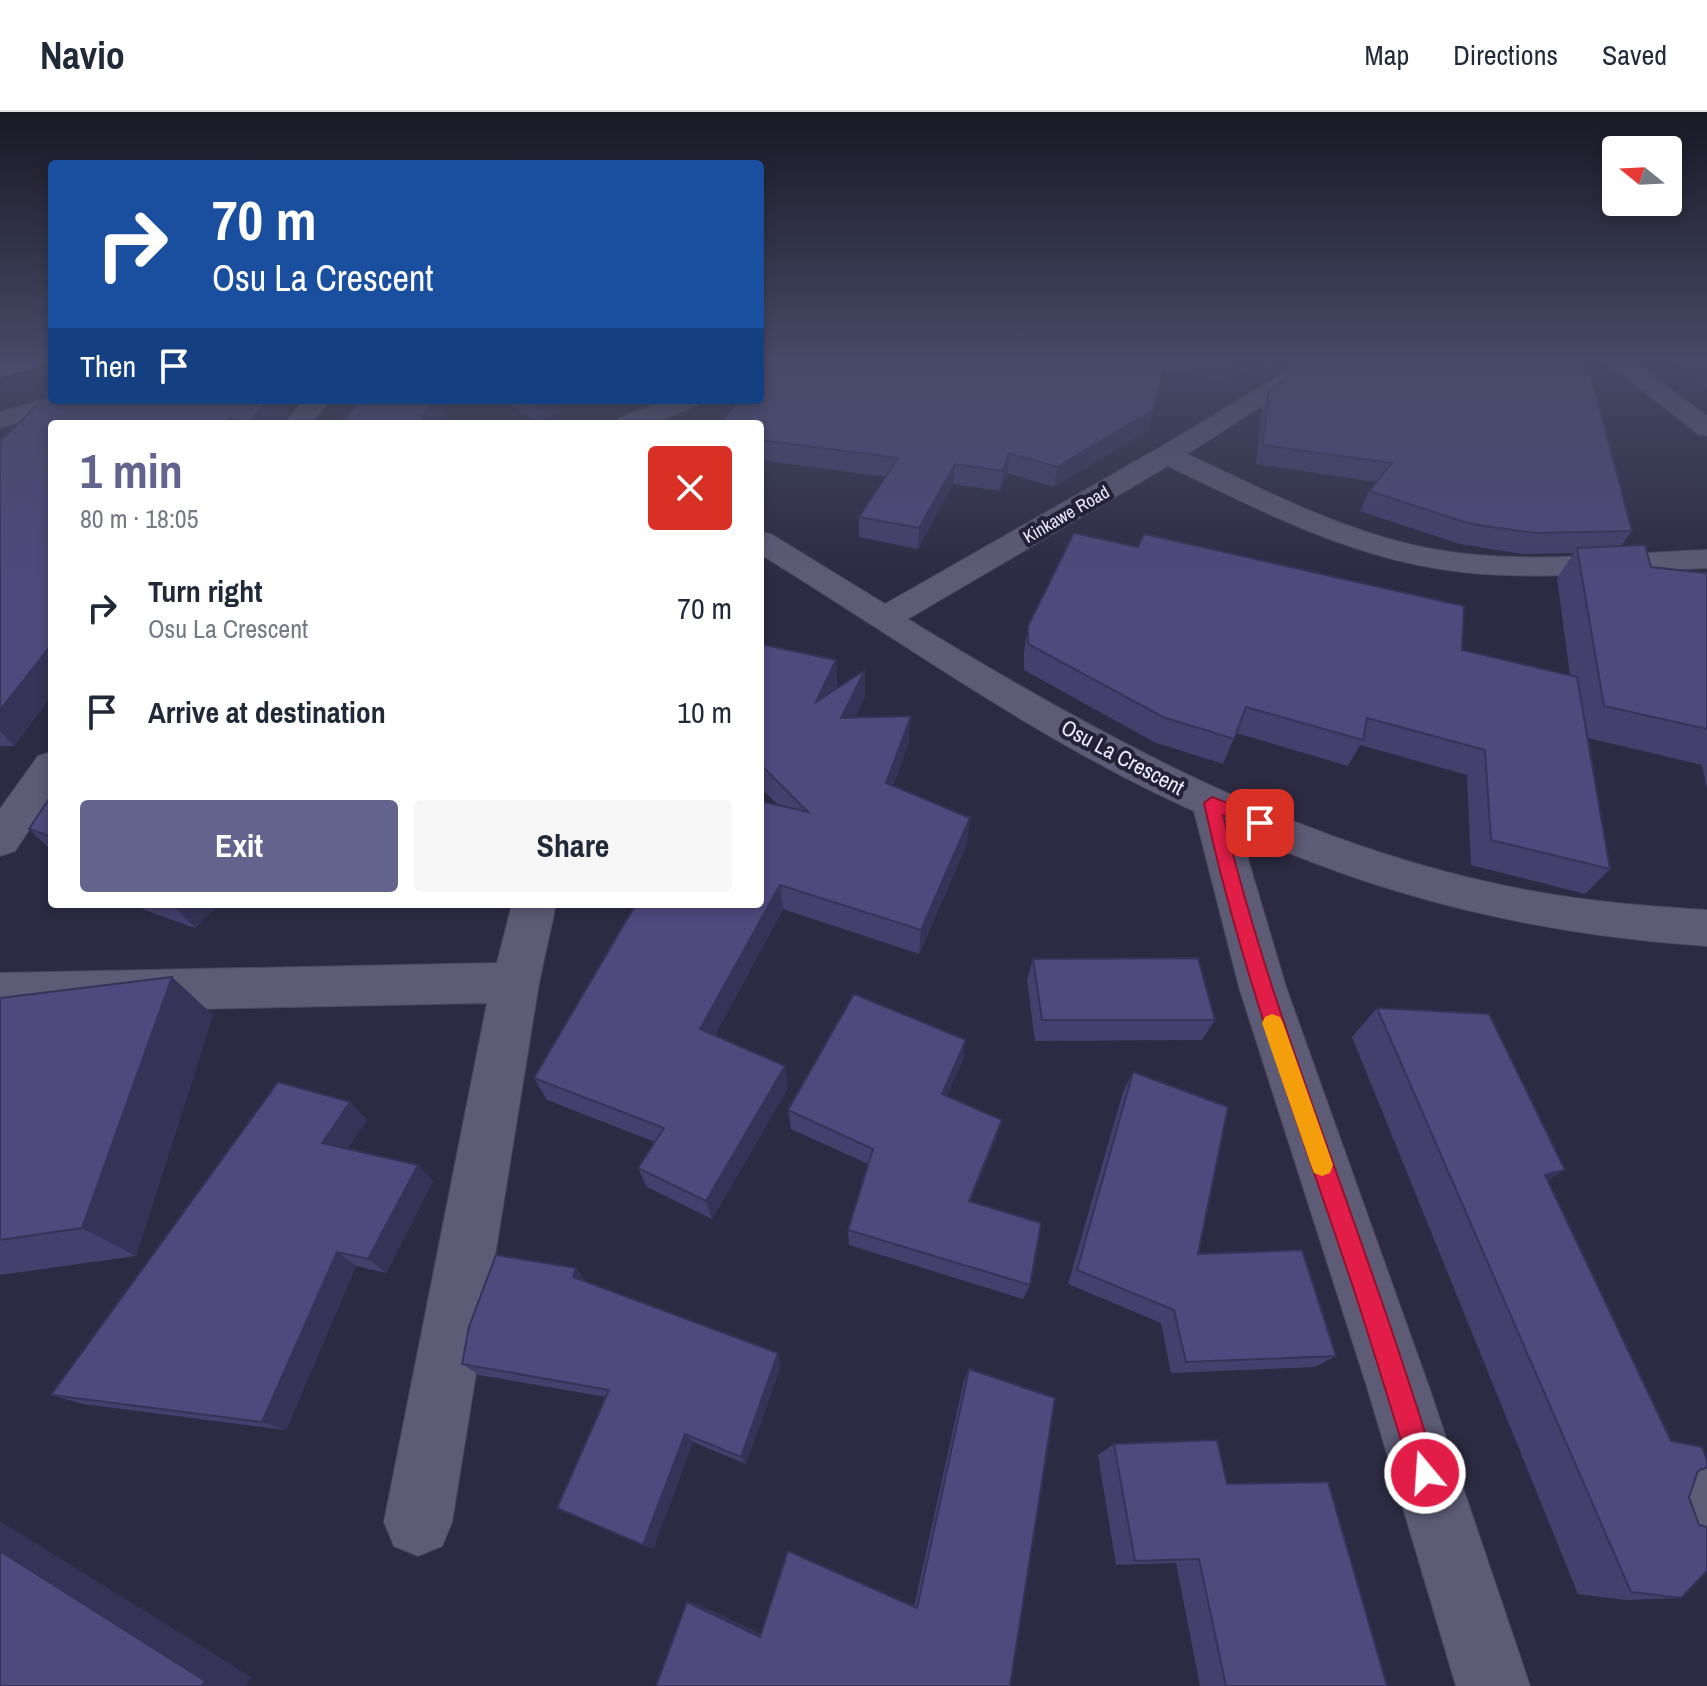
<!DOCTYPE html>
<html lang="en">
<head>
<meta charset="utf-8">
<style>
	:root { --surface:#fff; --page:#f6f6f7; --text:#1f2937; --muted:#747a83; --line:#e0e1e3; --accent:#62648e }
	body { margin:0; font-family:"Archivo Narrow",sans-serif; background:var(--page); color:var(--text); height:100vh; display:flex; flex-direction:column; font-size:30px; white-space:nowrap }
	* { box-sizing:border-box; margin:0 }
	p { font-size:26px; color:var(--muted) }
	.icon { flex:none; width:44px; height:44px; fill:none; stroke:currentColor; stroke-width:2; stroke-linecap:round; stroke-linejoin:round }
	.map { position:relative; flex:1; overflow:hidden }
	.drawer { position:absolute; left:48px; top:308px; width:716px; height:488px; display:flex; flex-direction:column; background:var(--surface); border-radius:8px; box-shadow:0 4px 12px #0003 }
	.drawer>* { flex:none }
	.banner { position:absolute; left:48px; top:48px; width:716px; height:244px; border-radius:8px; box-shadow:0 4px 12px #0003; background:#1a4fa0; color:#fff; overflow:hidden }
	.needle { width:52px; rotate:288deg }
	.tools { position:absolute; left:1602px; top:24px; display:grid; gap:16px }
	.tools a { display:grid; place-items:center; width:80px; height:80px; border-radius:8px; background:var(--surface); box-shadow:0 4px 12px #0003; font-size:40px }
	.pin { position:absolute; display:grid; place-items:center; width:68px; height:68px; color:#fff; margin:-34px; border-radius:16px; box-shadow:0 4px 12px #0006 }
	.me { position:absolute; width:88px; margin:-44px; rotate:342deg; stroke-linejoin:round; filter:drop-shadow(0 0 6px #0008) }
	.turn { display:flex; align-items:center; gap:28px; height:168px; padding:0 32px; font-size:36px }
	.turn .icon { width:104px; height:104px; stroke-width:2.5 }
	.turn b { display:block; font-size:56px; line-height:68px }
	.then { display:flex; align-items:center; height:76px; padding:0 32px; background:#0003; gap:16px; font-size:30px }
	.round { display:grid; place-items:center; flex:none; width:84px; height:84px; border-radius:8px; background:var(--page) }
	.overview { display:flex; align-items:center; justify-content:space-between; height:136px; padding:0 32px }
	h1 { font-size:48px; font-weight:700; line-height:60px; color:var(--accent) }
	.action { display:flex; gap:16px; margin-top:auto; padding:16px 32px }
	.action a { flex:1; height:92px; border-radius:8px; background:var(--accent); color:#fff; font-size:32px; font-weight:700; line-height:92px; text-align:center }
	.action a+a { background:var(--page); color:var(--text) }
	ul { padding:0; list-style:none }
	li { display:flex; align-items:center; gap:24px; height:104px; padding:0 32px }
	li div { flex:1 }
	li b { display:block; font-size:30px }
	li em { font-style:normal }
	header { display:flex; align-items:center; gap:48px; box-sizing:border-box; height:112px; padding:0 40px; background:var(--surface); border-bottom:2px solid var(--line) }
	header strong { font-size:38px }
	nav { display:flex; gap:44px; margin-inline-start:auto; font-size:28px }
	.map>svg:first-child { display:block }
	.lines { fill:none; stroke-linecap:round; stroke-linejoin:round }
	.minor-casing { stroke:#49475b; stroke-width:2 }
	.major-casing { stroke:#49475b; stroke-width:2 }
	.minor { fill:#5e5b76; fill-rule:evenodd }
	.major { fill:#7466ba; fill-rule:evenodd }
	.wall { fill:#443f6c }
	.shaded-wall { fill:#373358 }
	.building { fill:#4f497d; stroke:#373358; stroke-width:2 }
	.route { fill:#e11d48; stroke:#92132f; stroke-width:2 }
	.slow { fill:#f59e0b }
	.labels { text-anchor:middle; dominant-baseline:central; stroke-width:8; stroke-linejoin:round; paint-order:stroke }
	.far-street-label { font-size:18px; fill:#ecebfb; stroke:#242138 }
	.street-label { font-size:22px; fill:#ecebfb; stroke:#242138 }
</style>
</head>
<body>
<header>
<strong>Navio</strong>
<nav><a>Map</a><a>Directions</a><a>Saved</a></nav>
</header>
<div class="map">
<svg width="1707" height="1574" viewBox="0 0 1707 1574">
	<rect width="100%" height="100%" fill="#2d2b43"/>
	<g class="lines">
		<g class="minor-casing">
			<g id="minor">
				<path d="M1309 246H1337L1187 342C1268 380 1350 423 1438 438 1526 453 1619 441 1707 438V456C1619 459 1527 471 1440 457 1343 442 1255 396 1168 354L908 507C1102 626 1306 738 1532 779 1590 790 1648 794 1707 798V834C1543 823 1390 788 1240 720L1286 875 1429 1275 1530 1574H1456L1367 1275 1239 875 1194 699C1040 630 903 530 760 442V420L771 422 885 492 1157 337Z"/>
				<path d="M1601 246H1628L1707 304V324L1698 322Z"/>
				<path d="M52 285V288H84L80 293 0 316V300Z"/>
				<path d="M303 288H330L311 312H284Z"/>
				<path d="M666 288H702L698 293 651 312H615L619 306Z"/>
				<path d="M52 640V684L15 739 0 744V697L38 644Z"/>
				<path d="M512 792H556L539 871 452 1410 442 1434 418 1444 394 1434 384 1410 487 891 0 901V861L497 851Z"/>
				<path d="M1707 1357V1423L1670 1427 1646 1418 1637 1394 1646 1370 1670 1361Z"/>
			</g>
		</g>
		<g class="major-casing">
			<path id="major" d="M19 246H52V251L0 265V251Z"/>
		</g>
		<use href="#minor" class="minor"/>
		<use href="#major" class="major"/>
	</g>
	<g class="wall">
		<path d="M775 246H1266L1226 270 1163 258 1148 318 1054 375 1007 361 1000 379 953 372 918 437 859 425V405L886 365 760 348V312Z"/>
		<path d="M1268 246H1304L1266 268Z"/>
		<path d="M1670 246H1707V276L1694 255 1675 253Z"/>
		<path d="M1269 278 1632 419 1621 434 1651 455 1707 461V677L1702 653 1588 626 1610 757 1585 782 1471 753 1467 663 1360 633 1348 654 1236 621 1223 652 1154 630 1024 558V539L1028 514 1462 538 1570 563 1557 466 1574 441 1523 442 1460 432 1360 399 1369 379 1376 370 1256 352 1262 297Z"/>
		<path d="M52 288H297L277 312H52V583L14 634H0V329Z"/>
		<path d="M501 288H572L552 304 539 309Z"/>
		<path d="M760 532 836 548 837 574 835 578 865 558V584L854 606 909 630 893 674 967 732 919 842 783 797 715 923 788 976 712 1107 647 1075 638 1056 655 1030 547 988 534 966 635 794 626 792H760L778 693 760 675Z"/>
		<path d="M52 682V739L29 717Z"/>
		<path d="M139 792H219L195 816 144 798Z"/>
		<path d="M1033 847 1215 908 1202 928 1035 929 1027 868Z"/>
		<path d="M0 886 213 903 136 1144 0 1163Z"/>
		<path d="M1377 896 1548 1069 1671 1329 1698 1359 1689 1385 1681 1486 1625 1488 1578 1482 1352 925Z"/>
		<path d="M963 948 946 984 1002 1008 996 1026 970 1090 1030 1173 1023 1187 849 1133 848 1118 868 1052 791 1017 788 998Z"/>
		<path d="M1133 960 1198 1142 1336 1244 1315 1255 1171 1261 1161 1211 1068 1172 1123 980Z"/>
		<path d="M350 990 367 1008 347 1037 433 1069 386 1161 356 1154 286 1318 83 1292 51 1283Z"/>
		<path d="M587 1170 781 1253 746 1352 693 1330 653 1437 606 1285 479 1263 462 1252Z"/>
		<path d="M969 1257 1010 1574H656L687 1490 695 1491 761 1522 914 1495 964 1268Z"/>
		<path d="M1114 1332 1227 1372 1387 1574H1200L1176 1451 1116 1453 1098 1343Z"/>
	</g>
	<g class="shaded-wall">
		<path d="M1166 246 1148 318 1054 375 1057 355Z"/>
		<path d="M1241 246H1266L1226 270 1232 251Z"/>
		<path d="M1279 246H1304L1266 268 1272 250Z"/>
		<path d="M268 288H297L277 312H248Z"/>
		<path d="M433 288H451L437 312H419Z"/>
		<path d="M538 288H572L552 304 539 309 534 289Z"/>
		<path d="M1009 341 1007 361 1000 379 1003 359Z"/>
		<path d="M955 352 953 372 918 437 919 416Z"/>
		<path d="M52 532V583L14 634 0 619V598Z"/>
		<path d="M836 548 837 574 817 616 816 590Z"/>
		<path d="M865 558V584L842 632 841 606Z"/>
		<path d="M911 604 909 630 885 697 886 671Z"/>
		<path d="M970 706 967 732 919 842 921 818Z"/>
		<path d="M780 773 783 797 706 939 700 917Z"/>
		<path d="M172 792H219L195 816Z"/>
		<path d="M172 865 213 903 136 1144 82 1116Z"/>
		<path d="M966 928 963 948 939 1001 942 982Z"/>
		<path d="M785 954 788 976 712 1107 706 1089Z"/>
		<path d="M350 990 367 1008 340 1048 322 1031Z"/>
		<path d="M1002 1008 996 1026 964 1106 969 1089Z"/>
		<path d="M418 1053 433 1069 386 1161 368 1147Z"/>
		<path d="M1565 1058 1527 1083 1545 1063Z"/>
		<path d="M337 1140 356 1154 286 1318 262 1310Z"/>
		<path d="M576 1156 587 1170 573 1165Z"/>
		<path d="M778 1241 781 1253 746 1352 741 1345Z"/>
		<path d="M685 1322 693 1330 653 1437 643 1433Z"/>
		<path d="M0 1409 251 1565 246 1574H202L0 1439Z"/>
		<path d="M687 1490 695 1491 765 1524 760 1525Z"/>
	</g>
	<g class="building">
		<path d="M775 246H1166L1153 298 1057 355 1009 341 1003 359 955 352 919 416 859 405 898 346 760 328V312H720L739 288H760V260L770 247Z"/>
		<path d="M1201 246H1241L1232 251Z"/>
		<path d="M1321 246H1579L1587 262 1591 263 1632 419 1535 421 1471 412 1369 379 1392 351 1263 333 1269 278Z"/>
		<path d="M52 279V288H268L248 312H239L230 306 226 312H52V532L0 598V329Z"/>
		<path d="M359 288H433L419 312H342Z"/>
		<path d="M1074 421 1138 435 1144 422 1464 494 1462 538 1577 565 1610 757 1491 728 1485 638 1367 606 1363 628 1246 595 1234 627 1163 605 1028 532V514Z"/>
		<path d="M1645 433 1651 455 1707 461V617L1604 594 1577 436Z"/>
		<path d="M760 532 836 548 816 590 865 558 841 606 911 604 886 671 970 706 921 818 780 773 700 917 785 954 706 1089 638 1056 664 1016 534 966 636 792H760V689L808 700 760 652Z"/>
		<path d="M52 682V725L29 717Z"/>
		<path d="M1198 846 1215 908H1042L1033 847Z"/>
		<path d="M172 865 82 1116 0 1128V886Z"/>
		<path d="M854 882 966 928 942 982 1002 1008 969 1089 1041 1111 1030 1173 848 1118 873 1037 788 998Z"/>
		<path d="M1377 896 1489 902 1565 1058 1545 1063 1671 1329 1702 1335 1707 1349V1355L1698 1359 1689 1385 1699 1413 1707 1415V1459L1681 1486 1631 1480Z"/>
		<path d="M1133 960 1228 995 1198 1142 1302 1138 1336 1244 1186 1250 1174 1198 1077 1158Z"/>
		<path d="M278 970 350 990 322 1031 418 1053 368 1147 337 1140 262 1310 51 1283Z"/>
		<path d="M496 1143 576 1156 573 1165 778 1241 741 1345 685 1322 643 1433 557 1396 609 1278 462 1252 469 1215Z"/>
		<path d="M969 1257 1055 1286 1010 1574H656L687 1490 760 1525 788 1439 917 1496Z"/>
		<path d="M1217 1328 1227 1372 1328 1370 1387 1574H1226L1199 1447 1135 1449 1114 1332Z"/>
		<path d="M0 1439 205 1569 202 1574H0Z"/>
	</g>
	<linearGradient id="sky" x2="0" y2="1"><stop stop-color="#191825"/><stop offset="0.53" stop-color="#464a66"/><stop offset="1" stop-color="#464a66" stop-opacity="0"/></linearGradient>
	<rect width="1707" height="466" fill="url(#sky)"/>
	<path class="route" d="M1212 685 1266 706 1268 711 1260 717 1223 703C1262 865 1323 1019 1377 1176 1399 1237 1418 1299 1438 1361L1434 1370 1425 1374 1415 1370 1411 1361C1392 1299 1373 1236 1353 1175 1299 1014 1240 857 1204 691Z"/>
	<path class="slow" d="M1272 902 1280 905 1283 911 1333 1053 1330 1061 1322 1064 1314 1061 1311 1053 1262 911 1265 905Z"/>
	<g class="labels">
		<g class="far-street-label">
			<text transform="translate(1066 402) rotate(-30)">Kinkawe Road</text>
		</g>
		<g class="street-label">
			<text transform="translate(1123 645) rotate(28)">Osu La Crescent</text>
		</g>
	</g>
</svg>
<div class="tools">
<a><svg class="needle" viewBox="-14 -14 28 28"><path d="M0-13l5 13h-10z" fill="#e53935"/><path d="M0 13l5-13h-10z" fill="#747a83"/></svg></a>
</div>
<div class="pin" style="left:1260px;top:711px;background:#d93025"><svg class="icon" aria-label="arrive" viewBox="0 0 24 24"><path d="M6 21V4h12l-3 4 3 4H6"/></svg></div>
<svg class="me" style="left:1425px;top:1361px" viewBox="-20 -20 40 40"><circle r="17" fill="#e11d48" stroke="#fff" stroke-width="3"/><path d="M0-11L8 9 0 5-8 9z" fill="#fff"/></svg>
<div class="banner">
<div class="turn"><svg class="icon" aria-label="right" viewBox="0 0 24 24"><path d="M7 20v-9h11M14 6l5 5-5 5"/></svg><div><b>70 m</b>Osu La Crescent</div></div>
<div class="then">Then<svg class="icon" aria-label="arrive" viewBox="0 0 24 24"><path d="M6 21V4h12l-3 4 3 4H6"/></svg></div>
</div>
<section class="drawer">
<div class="overview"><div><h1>1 min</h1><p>80 m · 18:05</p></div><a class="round" style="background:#d93025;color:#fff"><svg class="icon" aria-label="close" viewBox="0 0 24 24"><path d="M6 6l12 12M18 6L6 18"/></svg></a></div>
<ul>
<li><svg class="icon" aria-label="right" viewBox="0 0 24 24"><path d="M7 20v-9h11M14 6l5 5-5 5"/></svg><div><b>Turn right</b><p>Osu La Crescent</p></div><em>70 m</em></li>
<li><svg class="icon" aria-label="arrive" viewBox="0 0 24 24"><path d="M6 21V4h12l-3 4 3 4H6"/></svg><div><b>Arrive at destination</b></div><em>10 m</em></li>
</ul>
<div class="action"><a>Exit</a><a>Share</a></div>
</section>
</div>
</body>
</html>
